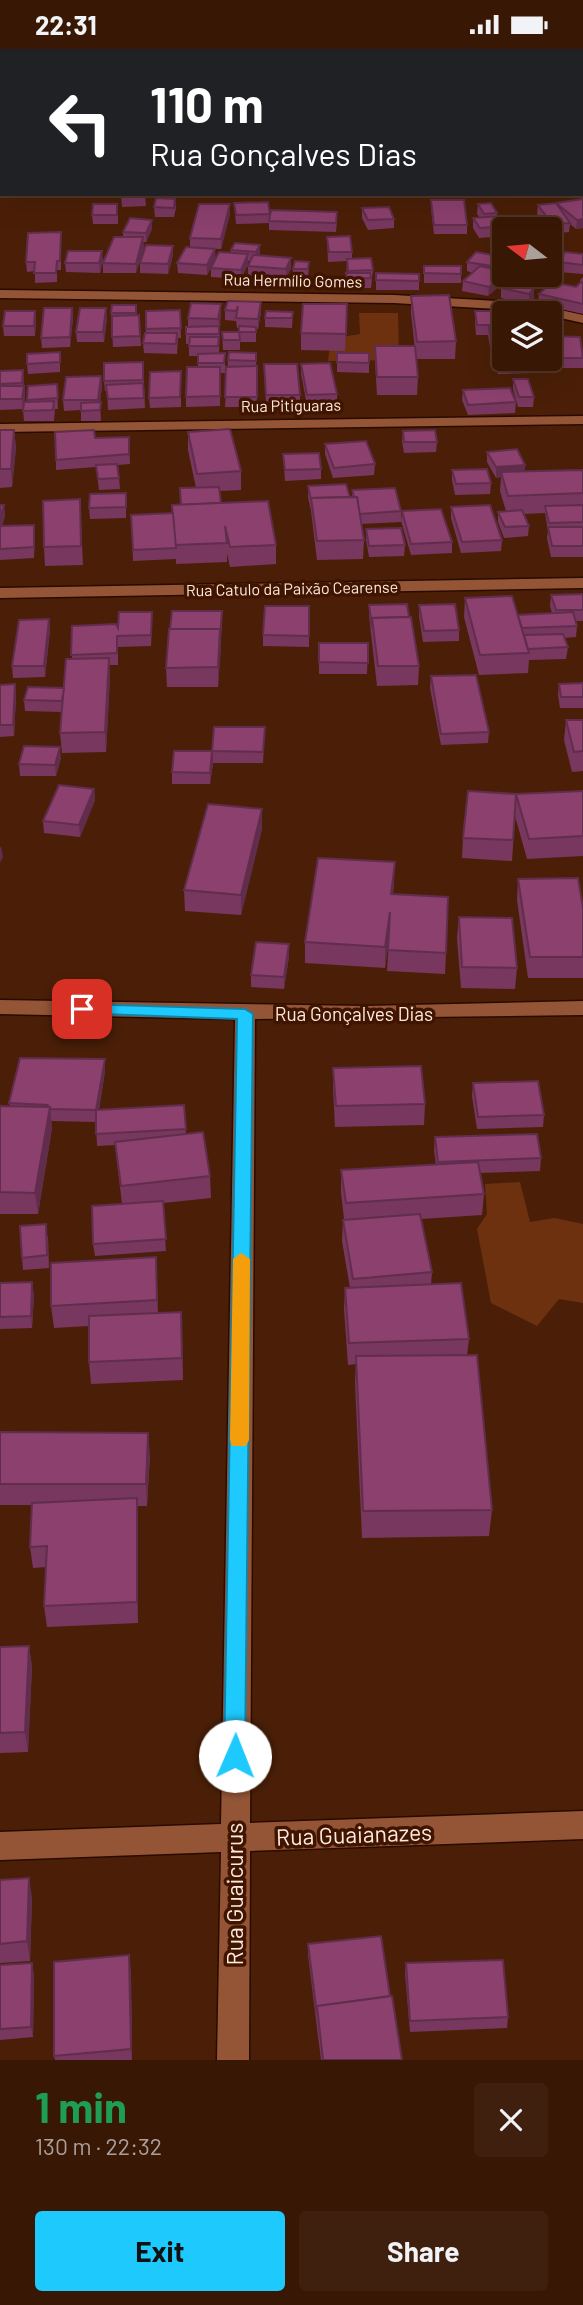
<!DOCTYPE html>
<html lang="en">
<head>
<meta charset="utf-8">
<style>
	:root { --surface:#381705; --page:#3f200f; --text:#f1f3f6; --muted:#ab9f9a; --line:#523627; --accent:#1ec9fd }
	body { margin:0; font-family:Barlow,sans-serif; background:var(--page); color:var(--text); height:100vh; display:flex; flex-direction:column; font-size:26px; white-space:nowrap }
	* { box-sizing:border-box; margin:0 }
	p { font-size:23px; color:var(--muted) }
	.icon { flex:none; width:38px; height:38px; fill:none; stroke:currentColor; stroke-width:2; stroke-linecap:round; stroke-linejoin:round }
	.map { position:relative; height:2011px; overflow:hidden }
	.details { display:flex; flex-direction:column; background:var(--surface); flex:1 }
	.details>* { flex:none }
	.hud { position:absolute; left:0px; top:0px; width:584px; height:147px; box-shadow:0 7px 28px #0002,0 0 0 2px var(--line); background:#202124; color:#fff; overflow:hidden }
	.needle { width:46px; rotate:286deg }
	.buttons { position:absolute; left:492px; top:168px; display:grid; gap:14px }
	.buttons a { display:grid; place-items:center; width:70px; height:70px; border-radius:7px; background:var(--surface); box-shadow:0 7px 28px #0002,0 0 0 2px var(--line); font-size:35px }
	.pin { position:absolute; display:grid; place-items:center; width:60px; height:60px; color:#fff; margin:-30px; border-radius:14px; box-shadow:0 4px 10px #0006 }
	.me { position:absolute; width:77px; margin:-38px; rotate:1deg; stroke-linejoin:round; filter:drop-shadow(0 0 5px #0008) }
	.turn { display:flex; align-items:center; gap:24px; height:147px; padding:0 35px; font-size:32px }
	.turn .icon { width:91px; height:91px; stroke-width:2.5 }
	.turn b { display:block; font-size:49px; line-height:60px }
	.round { display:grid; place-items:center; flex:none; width:74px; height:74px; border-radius:7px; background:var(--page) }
	.head { display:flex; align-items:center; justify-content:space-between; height:119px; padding:0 35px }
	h1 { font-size:42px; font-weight:700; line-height:52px; color:#1e9e55 }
	.button { display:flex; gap:14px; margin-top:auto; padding:14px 35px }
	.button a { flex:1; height:80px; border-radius:7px; background:var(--accent); color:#111; font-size:28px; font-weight:700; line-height:80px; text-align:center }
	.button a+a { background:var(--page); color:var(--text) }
	.status { display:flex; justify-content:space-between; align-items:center; height:49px; padding:0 35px; background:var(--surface); direction:ltr }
	.status svg { height:19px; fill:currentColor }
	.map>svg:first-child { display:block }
	.green { fill:#6d3110 }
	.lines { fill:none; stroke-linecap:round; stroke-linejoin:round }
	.minor-casing { stroke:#2a0b00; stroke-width:3 }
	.minor { fill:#945537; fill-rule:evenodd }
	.wall { fill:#78375e }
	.shaded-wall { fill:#612d4c }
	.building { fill:#8b406d; stroke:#612d4c; stroke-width:2 }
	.route { fill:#1ec9fd; stroke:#1483a4; stroke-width:2 }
	.slow { fill:#f59e0b }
	.labels { text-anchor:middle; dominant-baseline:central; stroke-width:7; stroke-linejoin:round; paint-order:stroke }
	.far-street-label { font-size:16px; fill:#ffe8de; stroke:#401500 }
	.street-label { font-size:19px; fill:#ffe8de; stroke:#401500 }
	.near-street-label { font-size:23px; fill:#ffe8de; stroke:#401500 }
</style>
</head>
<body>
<div class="status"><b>22:31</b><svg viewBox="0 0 49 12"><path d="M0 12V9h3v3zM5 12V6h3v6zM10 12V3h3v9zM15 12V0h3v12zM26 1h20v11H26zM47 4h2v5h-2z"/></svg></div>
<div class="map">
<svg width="583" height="2011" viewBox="0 0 583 2011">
	<rect width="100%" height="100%" fill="#4b1f07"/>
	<g class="green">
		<path d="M0 0H380L383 2H2V145H31L0 146Z"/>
		<path d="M359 264H398L399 311 328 312 331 290 360 285Z"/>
		<path d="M520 1133 530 1173 554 1169 583 1175V1254L559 1250 537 1277 491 1254 477 1180 487 1165 485 1135Z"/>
	</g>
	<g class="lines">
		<g class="minor-casing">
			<g id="minor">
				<path d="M389 0H401L402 2H390Z"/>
				<path d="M422 0H440L421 2Z"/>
				<path d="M538 0H556L537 2Z"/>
				<path d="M0 241 394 246 529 254 583 266V274L529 262 394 254 0 249Z"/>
				<path d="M583 367V375L0 383V375Z"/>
				<path d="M583 529V539L0 549V539Z"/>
				<path d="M0 951 364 957 583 952V966L255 970 250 1774 583 1762V1790L250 1802 249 2011H217L221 1803 0 1811V1783L221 1775 235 970 0 965Z"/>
			</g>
		</g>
		<use href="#minor" class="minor"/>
	</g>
	<g class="wall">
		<path d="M121 145H145L146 157 122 158Z"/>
		<path d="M175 150 176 159 174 168H155L154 158Z"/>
		<path d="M583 150V179L576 180 570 175 569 183 551 185 550 180H548L537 165 538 156Z"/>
		<path d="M431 151 467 176V185H434L431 160Z"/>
		<path d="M234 154 270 165 337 172 336 183 269 181V174L236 175Z"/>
		<path d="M230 155V165L221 200 194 199 216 210 231 204V201L260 196 259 207 291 219 286 229 248 227V217L250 212H248V215L241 230 211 228V219L207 226 178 224 177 214 190 199V189Z"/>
		<path d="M478 155 497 164V167L508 177 507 180H504V195V187L479 189 473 179V169H480L477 165Z"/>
		<path d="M362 159 394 170V179L368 181 362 169Z"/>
		<path d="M118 164V175H93L92 166Z"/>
		<path d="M152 171V180L146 193H143L144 198 136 224H103V214L123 188V183Z"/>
		<path d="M61 183V221H57V233L35 234V222L27 223 26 213Z"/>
		<path d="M327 188 352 203V209L373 221 371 239H347L346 234 347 212 328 213Z"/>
		<path d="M173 197V206L168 225 140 224V214Z"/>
		<path d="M504 200V226H507L505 227V232L488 247 462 242 463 232 473 224 467 222V213L501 207V203Z"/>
		<path d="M583 205V225L558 223 559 213Z"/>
		<path d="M103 212 100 224 66 223 65 214Z"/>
		<path d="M309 213 308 230H293V220Z"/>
		<path d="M424 217 461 225V234H424Z"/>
		<path d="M376 224 419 225V241H376Z"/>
		<path d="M583 228V265L538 255 539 245 576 238 580 235V231Z"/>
		<path d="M501 239 534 240V250L529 255 501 249Z"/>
		<path d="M411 247 456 292 455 310H416L411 264Z"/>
		<path d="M221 255 219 304 225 315V324H220V357L186 358V348L198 318V307H189V295H186V278H188V269Z"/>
		<path d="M347 255 345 302 301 301V284Z"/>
		<path d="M136 256 137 266H139L141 297 113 298 111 264Z"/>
		<path d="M72 259 73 269 70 298 42 299 41 289Z"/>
		<path d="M180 261 181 289H178L177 305 144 304 143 294 146 284V262Z"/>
		<path d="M225 261 261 263 258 280H256V293H240V301H223L222 283H239V279H237L236 271V272L225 271Z"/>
		<path d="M35 262 36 272 35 287H4L3 277Z"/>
		<path d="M475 262 504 264V310L533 314V324L498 325 493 307V304H491L488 286H476L475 272Z"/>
		<path d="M293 263 292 279 265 278V269Z"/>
		<path d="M107 269 104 293H77L76 283Z"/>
		<path d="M552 287 583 305V319H555L552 297Z"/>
		<path d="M375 297 418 328 417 346H377L375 314Z"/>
		<path d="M60 303V323L28 325 27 315Z"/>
		<path d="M256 304 257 358H225L228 311Z"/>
		<path d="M337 304H369V324L337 323Z"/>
		<path d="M143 313 145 359 108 361 107 342H105L104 332Z"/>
		<path d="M264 315 300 346V356H266Z"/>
		<path d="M301 315 337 345V355L307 356 301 325Z"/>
		<path d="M23 321 25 347 24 353H27L28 337 57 335 58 360H55L54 372H24L23 360 0 361V322Z"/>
		<path d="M181 322V358L150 359 149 349Z"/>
		<path d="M101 327 102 338 100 353 101 372H81V361L64 362 63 351Z"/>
		<path d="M513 330 534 348 533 358H518L513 340Z"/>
		<path d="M463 341 516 353 515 364 468 366 462 351Z"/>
		<path d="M0 381H14L16 399 12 438 0 439Z"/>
		<path d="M403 382 437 393 436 403 404 404 402 392Z"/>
		<path d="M188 383 241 422V441L220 442 221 454 276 496V515L230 518 227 504V513L176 515V510L133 512 131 466 173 464 196 439 188 401Z"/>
		<path d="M129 388 130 415 118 416 120 440 99 441 96 418 56 421V411L95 389Z"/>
		<path d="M325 395 375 415 374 426 333 429 325 405Z"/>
		<path d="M487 403 525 423 583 421V508H551L547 489 548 482 545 464 524 465 529 477 528 487 504 489 498 473V463L506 462 500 442 501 428 496 429 487 413Z"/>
		<path d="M283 405 321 420V430L285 432Z"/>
		<path d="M452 421 491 434 490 445 455 446 452 431Z"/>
		<path d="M308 437 350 448H352V441L401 462V473L361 475 364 491 363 510 317 511 311 462 308 448Z"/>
		<path d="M126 444V469L90 470 89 459Z"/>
		<path d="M80 450 83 516 45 517 44 498Z"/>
		<path d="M0 456H4L5 467 2 477 35 487 34 509 0 511Z"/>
		<path d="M451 458 502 491 501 502 461 504 451 469Z"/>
		<path d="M402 462 452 493V504L411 506 401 472Z"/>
		<path d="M366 480 405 496 404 507 369 508 366 491Z"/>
		<path d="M583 545V572H576L577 577 576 588 564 589 568 598 566 610 529 611 528 624 479 626 464 568 465 549 518 566 552 564 550 557 551 546Z"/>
		<path d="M369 556 409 568 419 617 418 636 377 637 369 567Z"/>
		<path d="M419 556 459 581V592L423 593 419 567Z"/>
		<path d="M309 557V598L263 597V586Z"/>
		<path d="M49 570 50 581 45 628 13 629 12 617Z"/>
		<path d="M222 573 218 638H167L166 619Z"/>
		<path d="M152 574 151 597 118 598V616H109L110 629 106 703 62 704 60 684 62 663 25 662 24 651 64 639 72 610V577L118 579Z"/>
		<path d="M319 594H368L367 625H319Z"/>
		<path d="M431 627 489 683 488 694 441 696 430 639Z"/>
		<path d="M583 634V659H560L558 646 559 635Z"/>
		<path d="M15 635 16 647 14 687 0 688V636Z"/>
		<path d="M566 671H583V722L572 723 564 691Z"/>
		<path d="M265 678 263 714H213L212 702Z"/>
		<path d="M212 702 213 714 210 735H172V723Z"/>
		<path d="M61 709 56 727H20L19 715Z"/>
		<path d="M94 740 95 751 80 788 44 784 43 772Z"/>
		<path d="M583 742V807L527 810 515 767 512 812 462 809 463 789 516 745Z"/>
		<path d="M262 760V780L241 866 185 862 184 841Z"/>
		<path d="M518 830 583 859V929H528L517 851Z"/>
		<path d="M394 834 393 845 446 904 445 925 387 922 389 890 385 919 305 914V893Z"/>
		<path d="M459 868 517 919 515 940 461 939 457 889Z"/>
		<path d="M289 895V907L284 940 251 938V926Z"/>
		<path d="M105 1010V1022L99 1061 184 1056 186 1085 210 1127 211 1149 163 1154 166 1202 95 1207 93 1195 122 1155 115 1096 97 1097 96 1073 51 1072 52 1079 38 1165H0V1057H10L9 1054Z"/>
		<path d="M333 1019 425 1055 424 1076 335 1078 333 1040Z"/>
		<path d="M473 1034 544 1066 543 1078 477 1080 472 1047Z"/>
		<path d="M435 1088 541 1109 540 1122 480 1124 484 1145 482 1166 421 1170 432 1223 431 1236 469 1290 467 1306 492 1461 489 1487 362 1489 355 1334 356 1315 348 1316 344 1260 345 1239H350L342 1192 343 1171 344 1170 341 1143V1121L436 1116 434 1101Z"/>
		<path d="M48 1187 49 1219 23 1221 22 1209Z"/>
		<path d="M156 1208 158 1264 182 1284 183 1331 91 1335 89 1313V1277L54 1279 51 1257Z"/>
		<path d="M0 1234 34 1245 32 1279 0 1280Z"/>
		<path d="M0 1383 150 1405 147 1457H137L138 1470V1574L47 1578 44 1557 46 1518 33 1519 30 1498 32 1456H0Z"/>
		<path d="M29 1597 32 1618 28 1703 0 1704V1598Z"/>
		<path d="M0 1831 32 1848 30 1912 0 1914Z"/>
		<path d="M308 1895 390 1947 402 2011H321L308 1906Z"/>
		<path d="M129 1906 131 1926 132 2011H55L54 2007Z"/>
		<path d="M406 1914 508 1968 507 1979 410 1983 405 1925Z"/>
		<path d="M0 1916 34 1925 33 1988 0 1991Z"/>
	</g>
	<g class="shaded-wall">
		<path d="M0 0H7V2H2L0 19Z"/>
		<path d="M230 155V165L221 200V190Z"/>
		<path d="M583 170V179L576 180 577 171Z"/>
		<path d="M152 171V180L146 193V184Z"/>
		<path d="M143 188 144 198 136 224V215Z"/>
		<path d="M260 196V206L256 212V203Z"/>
		<path d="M173 197V206L168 225V215Z"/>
		<path d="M215 200 216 210 207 226V216Z"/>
		<path d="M102 202 103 212 100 224 99 214Z"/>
		<path d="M248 205V215L241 230V221Z"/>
		<path d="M291 209V219L286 229V220Z"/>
		<path d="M504 224V226H507L505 227V232L488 247 489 238Z"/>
		<path d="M534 240V250L529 255V245Z"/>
		<path d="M261 253V263L258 280V270Z"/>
		<path d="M221 255V265L219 279 218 270Z"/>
		<path d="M72 259 73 269 70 298V288Z"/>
		<path d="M106 259 107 269 104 293 103 283Z"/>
		<path d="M35 262 36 272 35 287 34 277Z"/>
		<path d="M23 321 25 347 23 360 22 350Z"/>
		<path d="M101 327 102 338 99 361 98 351Z"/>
		<path d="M14 381 16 399 12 438 11 420Z"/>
		<path d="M525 416V426L501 423V428L496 429V418Z"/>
		<path d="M4 456 5 467 0 483V469Z"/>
		<path d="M49 570 50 581 45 628 44 617Z"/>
		<path d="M220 580 221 600 218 638V618Z"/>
		<path d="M109 609 110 629 106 703 105 683Z"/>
		<path d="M15 635 16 647 14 687 13 676Z"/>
		<path d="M60 698 61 709 56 727 55 716Z"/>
		<path d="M212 702 213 714 210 735V724Z"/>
		<path d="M94 740 95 751 80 788 79 776Z"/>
		<path d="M262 760V780L241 866V846Z"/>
		<path d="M1 797 3 808 0 814V799Z"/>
		<path d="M395 813 394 834 390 866 391 845Z"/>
		<path d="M390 863V884L385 919V898Z"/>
		<path d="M289 895V907L284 940V928Z"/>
		<path d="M105 1010V1022L97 1073 96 1061Z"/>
		<path d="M50 1058 52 1079 38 1165 35 1144Z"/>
		<path d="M32 1233 34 1245 32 1279 31 1267Z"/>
		<path d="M148 1384 150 1405 147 1457 146 1435Z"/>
		<path d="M137 1449 138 1470V1574L137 1553Z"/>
		<path d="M29 1597 32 1618 28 1703 25 1683Z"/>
		<path d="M29 1829 32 1848 30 1912 27 1892Z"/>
		<path d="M129 1906 131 1926 132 2011 131 2000Z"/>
		<path d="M32 1914 34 1925 33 1988 31 1978Z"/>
	</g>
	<g class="building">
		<path d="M121 145H145V147L121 148Z"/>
		<path d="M156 149 175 150 174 159 154 158Z"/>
		<path d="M583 150V170L577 171 556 154Z"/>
		<path d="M431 151H464L467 176H434Z"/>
		<path d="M268 153 270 165 236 166 234 154Z"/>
		<path d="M491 154 497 164 484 165 478 155Z"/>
		<path d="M556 154 570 174 552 175 538 156Z"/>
		<path d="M93 155H117V166H92Z"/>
		<path d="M199 155H230L221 190 190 189Z"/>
		<path d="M389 158 394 170 368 171 362 159Z"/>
		<path d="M271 161 337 163 336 174 269 172Z"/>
		<path d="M501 167 508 177 480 179 473 169Z"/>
		<path d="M130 169 152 171 146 184 123 183Z"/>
		<path d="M514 176 532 180H509Z"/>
		<path d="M61 183 60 212H57L56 224H34L35 213H26L28 184Z"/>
		<path d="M350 187 352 203H329L327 188Z"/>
		<path d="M114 188H143L136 215 103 214Z"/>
		<path d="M235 194 260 196 256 203 231 201Z"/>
		<path d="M146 196 173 197 168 215 140 214Z"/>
		<path d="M186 198 215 200 207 216 177 214Z"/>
		<path d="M68 202H102L99 214H65Z"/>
		<path d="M219 203 248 205 241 221 211 219Z"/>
		<path d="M476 203 504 208V219L467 213Z"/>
		<path d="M565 203 583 205V216L559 213Z"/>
		<path d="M253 206 291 209 286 220 248 217Z"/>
		<path d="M371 209 373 221 348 222 347 210Z"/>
		<path d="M295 212 309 213 308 220H293Z"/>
		<path d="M424 217H461V225L424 224Z"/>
		<path d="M480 217 504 222V224L489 238 463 232Z"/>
		<path d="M346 224H370L371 229 347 230Z"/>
		<path d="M376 224 419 225V232L376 231Z"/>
		<path d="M552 233 576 238 581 233 583 234V255L539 245Z"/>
		<path d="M506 234 534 240 529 245 501 239Z"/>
		<path d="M449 246 456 292 417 293 411 247Z"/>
		<path d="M228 252 261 253 258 270 236 269 238 257 236 262 225 261Z"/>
		<path d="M191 254 221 255 218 270 188 269Z"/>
		<path d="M303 255H347L346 285 301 284Z"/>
		<path d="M112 256H136V264H111Z"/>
		<path d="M44 259H72L70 288 41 289Z"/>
		<path d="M80 259H106L103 283H76Z"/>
		<path d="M180 261 181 279 146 280V262Z"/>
		<path d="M5 262H35L34 277H3Z"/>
		<path d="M266 262 293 263 292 269H265Z"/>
		<path d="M475 262H544L545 264H504V276H477Z"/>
		<path d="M139 266 140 287 112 288V267Z"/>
		<path d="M219 277V285H186V278Z"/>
		<path d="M239 277 256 278V283H239Z"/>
		<path d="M489 278H504V294H491Z"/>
		<path d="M222 283H239L240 291H223Z"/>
		<path d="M145 284H177L176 295 143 294Z"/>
		<path d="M552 287 580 288 583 309H556Z"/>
		<path d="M190 288H219L218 297H189Z"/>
		<path d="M375 297H415L418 328H377Z"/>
		<path d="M493 297H504V310H532L533 314 499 315Z"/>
		<path d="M60 303V313L27 315V305Z"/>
		<path d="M229 303 256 304V312L228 311Z"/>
		<path d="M225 304 224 314H198V305Z"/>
		<path d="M337 304H369V314L337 313Z"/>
		<path d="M143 313V331L104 332V314Z"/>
		<path d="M330 314 337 345 307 346 301 315Z"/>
		<path d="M264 315H297L300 346H266Z"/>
		<path d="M257 317V348H225L226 318Z"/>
		<path d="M187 318H220V347L186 348Z"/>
		<path d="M23 321 22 334 0 335V322Z"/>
		<path d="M181 322 180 348 149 349 150 323Z"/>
		<path d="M101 327 98 351H63L66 328Z"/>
		<path d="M513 330H528L534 348H519Z"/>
		<path d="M143 334 144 349 108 350 106 336Z"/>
		<path d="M57 335 58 349 27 351 28 337Z"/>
		<path d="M0 337H24L22 350H0Z"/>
		<path d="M510 339 516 353 468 356 463 341Z"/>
		<path d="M54 352 53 361 23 362 24 353Z"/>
		<path d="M101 353 100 361 81 362V354Z"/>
		<path d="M230 380 241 422 197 425 188 383Z"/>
		<path d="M0 381H14L11 420H0Z"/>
		<path d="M94 381 95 389 129 388V405L56 411 55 383Z"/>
		<path d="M435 381 437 393H404L403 382Z"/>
		<path d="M366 392 375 415 334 419 325 395Z"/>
		<path d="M517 400 525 416 496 418 487 403Z"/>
		<path d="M319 404 321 420 285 421 283 405Z"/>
		<path d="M117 415 119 429 98 430 96 416Z"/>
		<path d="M487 420 491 434 456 435 452 421Z"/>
		<path d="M583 421V444L508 447 501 423Z"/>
		<path d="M346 435 350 448 311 449V451L308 437Z"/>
		<path d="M219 438 221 454 181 456 180 439Z"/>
		<path d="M395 439 401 462 359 465 357 448H354L352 441Z"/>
		<path d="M126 444V458L89 459 90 445Z"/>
		<path d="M357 448 364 491 317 492 311 449Z"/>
		<path d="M80 450 81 497 44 498 43 452Z"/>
		<path d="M268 452 276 496 230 498 225 477 227 494 175 496 172 456Z"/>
		<path d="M0 456H4L0 469Z"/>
		<path d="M490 456 502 491 462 493 451 458Z"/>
		<path d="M583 456V473L549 474 545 457Z"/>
		<path d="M441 460 452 493 411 495 402 462Z"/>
		<path d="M522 461 529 477 505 478 498 463Z"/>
		<path d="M173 464 176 499 133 501 131 466Z"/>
		<path d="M34 476V498L0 500V477Z"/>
		<path d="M548 478H583V497H552Z"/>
		<path d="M401 479 405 496 369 497 366 480Z"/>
		<path d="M583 545V561H556L551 546Z"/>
		<path d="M512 547 529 604 480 606 465 549Z"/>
		<path d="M407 555 409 568 372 569V578L369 556Z"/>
		<path d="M455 555 459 581 424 582 419 556Z"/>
		<path d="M265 557H309V587L263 586Z"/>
		<path d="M172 562H222L220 589V580H170Z"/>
		<path d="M119 563H152L151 586 117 587V604L71 606 72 577 116 575 118 579Z"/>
		<path d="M573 563 577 577 522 579 518 566Z"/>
		<path d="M411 568 419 617H378L372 569Z"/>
		<path d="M49 570 44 617H12L19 571Z"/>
		<path d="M169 580H220L218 618 166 619Z"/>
		<path d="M563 585 568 598 528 600 524 586Z"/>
		<path d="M319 594H368V614L319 613Z"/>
		<path d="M109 609 105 683 60 684 66 610Z"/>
		<path d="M476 626 489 683 441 685 431 627Z"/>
		<path d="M583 634V648H561L559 635Z"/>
		<path d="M15 635 13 676H0V636Z"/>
		<path d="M28 638 64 639 62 652 24 651Z"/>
		<path d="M566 671H583V702L574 703Z"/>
		<path d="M214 678H265L263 703 212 702Z"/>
		<path d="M24 697 60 698 55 716 19 715Z"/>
		<path d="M174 702H212L210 724 172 723Z"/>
		<path d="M59 736 94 740 79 776 43 772Z"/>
		<path d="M468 742 516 745 583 742V787L529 790 516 745 513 791 463 789Z"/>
		<path d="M208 755 262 760 241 846 184 841Z"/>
		<path d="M318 809 395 813 391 845 448 848 446 904 388 901 390 863 385 898 305 893Z"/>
		<path d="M578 829 583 859V908H530L518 830Z"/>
		<path d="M459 868 512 869 517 919 462 918Z"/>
		<path d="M256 893 289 895 284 928 251 926Z"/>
		<path d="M20 1009 105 1010 96 1061 50 1060V1058L46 1057 47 1056 9 1054Z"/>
		<path d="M421 1017 425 1055 336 1057 333 1019Z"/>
		<path d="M538 1032 544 1066 478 1068 473 1034Z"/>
		<path d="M184 1056 186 1080 96 1085V1061Z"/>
		<path d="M0 1057 50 1058 35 1144 0 1143Z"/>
		<path d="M203 1083 210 1127 121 1137 115 1093Z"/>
		<path d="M537 1085 541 1109 438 1113 435 1088Z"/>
		<path d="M478 1113 484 1145 346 1154 341 1121Z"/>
		<path d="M163 1152 166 1190 93 1195 92 1157Z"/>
		<path d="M420 1165 432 1223 353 1230 343 1171Z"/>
		<path d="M46 1175 47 1206 22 1209 20 1177Z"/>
		<path d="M156 1208 157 1251 51 1257V1214Z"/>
		<path d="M32 1233 31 1267 0 1268V1234Z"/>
		<path d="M461 1234 469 1290 349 1294 345 1239Z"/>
		<path d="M181 1263 182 1309 89 1313V1267Z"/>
		<path d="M477 1306 492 1461 363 1462 356 1307Z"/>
		<path d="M0 1383 148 1384 146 1435H0Z"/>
		<path d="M137 1449V1553L44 1557 47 1497 30 1498 32 1454Z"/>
		<path d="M29 1597 25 1683 0 1684V1598Z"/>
		<path d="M29 1829 27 1892 0 1895V1831Z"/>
		<path d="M381 1887 390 1947 317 1957V1965L308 1895Z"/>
		<path d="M129 1906 131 2000 54 2007V1913Z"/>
		<path d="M503 1911 508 1968 410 1972 406 1914Z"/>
		<path d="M32 1914 31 1978 0 1980V1916Z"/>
		<path d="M392 1947 402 2011H323L317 1957Z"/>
	</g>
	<path class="route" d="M82 955 245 960 253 965 245 1707 242 1714 235 1717 227 1714 224 1707 237 970 76 964 74 960Z"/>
	<path class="slow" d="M241 1204 250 1210 249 1391 246 1397H232L230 1391 233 1210Z"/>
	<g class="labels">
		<g class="far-street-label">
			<text transform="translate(293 231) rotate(1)">Rua Hermílio Gomes</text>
			<text transform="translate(291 356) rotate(-1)">Rua Pitiguaras</text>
			<text transform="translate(292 539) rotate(-1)">Rua Catulo da Paixão Cearense</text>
		</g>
		<g class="street-label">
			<text x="354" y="964">Rua Gonçalves Dias</text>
		</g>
		<g class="near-street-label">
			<text transform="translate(354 1785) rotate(-2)">Rua Guaianazes</text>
			<text transform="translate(234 1845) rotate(-90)">Rua Guaicurus</text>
		</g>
	</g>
</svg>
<div class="buttons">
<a><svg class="needle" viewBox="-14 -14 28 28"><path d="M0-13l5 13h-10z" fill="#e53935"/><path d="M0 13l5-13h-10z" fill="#ab9f9a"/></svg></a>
<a><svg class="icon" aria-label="layers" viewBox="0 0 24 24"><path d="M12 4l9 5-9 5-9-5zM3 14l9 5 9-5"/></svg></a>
</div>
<div class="pin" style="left:82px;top:960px;background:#d93025"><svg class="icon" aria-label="arrive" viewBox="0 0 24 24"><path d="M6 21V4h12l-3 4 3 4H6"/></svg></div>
<svg class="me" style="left:235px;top:1707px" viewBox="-20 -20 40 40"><circle r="19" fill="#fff"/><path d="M0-13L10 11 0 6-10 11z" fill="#1ec9fd"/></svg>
<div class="hud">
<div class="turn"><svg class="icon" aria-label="left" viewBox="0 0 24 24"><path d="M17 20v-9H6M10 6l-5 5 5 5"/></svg><div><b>110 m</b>Rua Gonçalves Dias</div></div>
</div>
</div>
<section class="details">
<div class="head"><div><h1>1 min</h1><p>130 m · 22:32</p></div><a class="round"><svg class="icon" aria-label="close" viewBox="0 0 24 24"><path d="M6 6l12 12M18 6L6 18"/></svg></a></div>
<div class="button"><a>Exit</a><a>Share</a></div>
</section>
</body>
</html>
